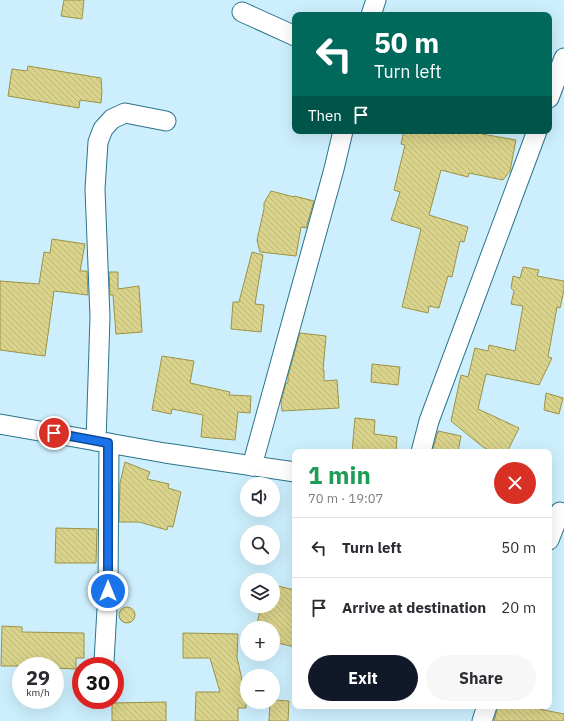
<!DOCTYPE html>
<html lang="en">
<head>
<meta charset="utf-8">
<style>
	:root { --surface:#fff; --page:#f7f7f7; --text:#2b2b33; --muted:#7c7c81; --line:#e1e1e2; --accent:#111827 }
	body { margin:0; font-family:"IBM Plex Sans",sans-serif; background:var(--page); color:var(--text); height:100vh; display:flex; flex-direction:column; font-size:15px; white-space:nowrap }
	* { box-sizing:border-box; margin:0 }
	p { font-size:13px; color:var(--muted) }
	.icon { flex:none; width:22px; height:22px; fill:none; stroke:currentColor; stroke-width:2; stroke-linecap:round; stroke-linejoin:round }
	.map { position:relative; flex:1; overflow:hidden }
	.panel { position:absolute; left:292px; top:449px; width:260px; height:260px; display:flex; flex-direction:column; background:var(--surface); border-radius:8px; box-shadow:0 4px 16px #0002 }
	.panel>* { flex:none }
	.top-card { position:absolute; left:292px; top:12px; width:260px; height:122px; border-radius:8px; box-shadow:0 4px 16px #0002; background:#00695c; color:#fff; overflow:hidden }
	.tools { position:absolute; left:240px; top:477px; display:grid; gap:8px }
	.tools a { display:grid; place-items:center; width:40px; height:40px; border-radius:50%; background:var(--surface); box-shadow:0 4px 16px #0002; font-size:20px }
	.speed { position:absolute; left:12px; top:657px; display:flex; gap:8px; font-size:20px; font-weight:700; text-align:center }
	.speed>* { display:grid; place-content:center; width:52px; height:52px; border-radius:50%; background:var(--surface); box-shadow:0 4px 16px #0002; line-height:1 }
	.speed small { font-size:10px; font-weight:400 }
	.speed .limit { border:6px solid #d22; background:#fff; color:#111 }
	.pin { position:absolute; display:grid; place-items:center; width:34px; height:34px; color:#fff; margin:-17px; border:2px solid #fff; border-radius:50%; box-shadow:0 1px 4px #0007 }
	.me { position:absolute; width:44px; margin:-22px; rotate:0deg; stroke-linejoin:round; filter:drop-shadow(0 0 3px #0008) }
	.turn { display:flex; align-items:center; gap:14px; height:84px; padding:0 16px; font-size:18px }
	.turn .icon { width:52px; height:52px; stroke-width:2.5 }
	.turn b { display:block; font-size:28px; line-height:34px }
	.then { display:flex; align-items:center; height:38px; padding:0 16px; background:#0003; gap:8px; font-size:15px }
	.round { display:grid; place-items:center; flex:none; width:42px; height:42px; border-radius:21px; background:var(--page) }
	.headline { display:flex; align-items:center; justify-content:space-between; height:68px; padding:0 16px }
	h1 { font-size:24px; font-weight:800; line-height:30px; color:#1e9e55 }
	.action { display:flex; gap:8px; margin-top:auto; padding:8px 16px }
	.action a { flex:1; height:46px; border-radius:24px; background:var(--accent); color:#fff; font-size:16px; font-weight:800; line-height:46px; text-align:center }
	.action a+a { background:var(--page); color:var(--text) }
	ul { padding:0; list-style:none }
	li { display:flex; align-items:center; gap:12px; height:60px; padding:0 16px; border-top:1px solid var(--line) }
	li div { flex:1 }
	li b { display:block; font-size:15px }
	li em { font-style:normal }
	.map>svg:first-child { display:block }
	.building { fill:url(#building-back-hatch); stroke:#9b9345 }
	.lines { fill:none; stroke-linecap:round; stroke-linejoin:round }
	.street-casing { stroke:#2b738b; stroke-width:21 }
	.street { stroke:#fff; stroke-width:19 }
	.route-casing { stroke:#114b97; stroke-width:10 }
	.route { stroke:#1a73e8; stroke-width:7 }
</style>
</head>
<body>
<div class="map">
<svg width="564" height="721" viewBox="0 0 564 721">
	<defs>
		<pattern id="building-back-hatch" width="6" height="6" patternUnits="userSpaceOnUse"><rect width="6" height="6" fill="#dad38b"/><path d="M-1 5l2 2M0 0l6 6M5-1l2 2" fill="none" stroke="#bab67a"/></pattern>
	</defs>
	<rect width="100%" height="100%" fill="#cdeffd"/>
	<g class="building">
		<path d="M64 0H84L82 19 61 16Z"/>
		<path d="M28 66 101 78 102 92 101 103 80 100 79 108 8 96 12 69 27 71Z"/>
		<path d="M404 131H482V134L516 140 510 171 503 180 469 173 468 177 441 170 429 215 468 227 464 242 460 241 452 277 448 276 439 308 429 306 428 313 402 307 421 229 391 220 400 192 394 190 405 145 401 144Z"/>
		<path d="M271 191 294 197V196L314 201 306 228 301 227 296 256 260 252 257 240 264 209V203Z"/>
		<path d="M52 239 85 244 80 271H87L88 295 54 291 45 356 0 350V281L39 284 44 252 50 253Z"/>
		<path d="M252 252 263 255 255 304 264 305 261 332 231 329 233 302H239Z"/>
		<path d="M523 267 539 270 537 276 564 281V290L560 308 557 307 548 357 552 358 539 385 486 374 478 409 519 428 507 452H493L483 447 451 421 461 375 468 377 475 348 488 351 489 345 515 351 523 306 511 304 514 291 511 288 513 276 520 278Z"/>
		<path d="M109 272H118V289L139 286 142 332 116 334 113 295H110Z"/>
		<path d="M300 333 326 336 323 370H324V381L337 380 339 408 282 411 281 402 286 383H288V376Z"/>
		<path d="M162 356 194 361 190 383 230 392 229 395 251 396 250 413 238 412 235 440 201 437 203 415 172 409 171 414 152 410Z"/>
		<path d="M372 364 400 367 398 385 371 382Z"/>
		<path d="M546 393 563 398 559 414 544 410Z"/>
		<path d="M355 418 375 420 374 434 397 437 396 452H352Z"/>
		<path d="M438 431 461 436 458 452H432Z"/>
		<path d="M125 462 150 472 147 479 169 484 168 488 181 492 173 527 168 526 167 530 139 522H119L120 483Z"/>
		<path d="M56 528 97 529 96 563H55Z"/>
		<path d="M273 585 295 590V647L273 642V628H256L261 606H273Z"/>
		<circle cx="127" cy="615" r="8"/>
		<path d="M2 626 22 627V632L84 633V658H76V669L55 668V666H1Z"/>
		<path d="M183 633 238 634 237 657 246 698V708H238V721H195L196 692H220L210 658H183Z"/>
		<path d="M273 700 289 701 288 721H269L270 702H273Z"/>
		<path d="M166 702V721H112V703Z"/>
		<path d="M498 706H539V709L564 714V721H494Z"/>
	</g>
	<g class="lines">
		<g class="street-casing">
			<g id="street">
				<path d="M242 12 295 36"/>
				<path d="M371 15 376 0"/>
				<path d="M549 98 564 58"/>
				<path d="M0 424 165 453 295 472"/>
				<path d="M96 441 100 317 95 189 98 142 103 129 112 119 125 113 166 121"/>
				<path d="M421 452 429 421 537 131"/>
				<path d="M252 466 334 169 343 131"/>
				<path d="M549 540 560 512"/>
				<path d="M104 662 108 591 109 443"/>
				<path d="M482 721 487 706"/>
			</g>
		</g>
		<use href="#street" class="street"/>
	</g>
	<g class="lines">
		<g class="route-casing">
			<path id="route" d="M54 433 108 443V591"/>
		</g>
		<use href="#route" class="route"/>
	</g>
</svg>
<div class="tools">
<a><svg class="icon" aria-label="sound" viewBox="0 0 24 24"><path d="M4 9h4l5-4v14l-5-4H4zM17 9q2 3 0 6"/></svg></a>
<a><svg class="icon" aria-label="search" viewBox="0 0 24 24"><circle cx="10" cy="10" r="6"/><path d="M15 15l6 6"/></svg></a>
<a><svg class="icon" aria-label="layers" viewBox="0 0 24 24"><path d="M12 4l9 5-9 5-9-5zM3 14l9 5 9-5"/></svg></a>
<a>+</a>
<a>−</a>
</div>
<div class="speed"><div>29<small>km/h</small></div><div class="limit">30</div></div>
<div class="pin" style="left:54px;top:433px;background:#d93025"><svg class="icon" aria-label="arrive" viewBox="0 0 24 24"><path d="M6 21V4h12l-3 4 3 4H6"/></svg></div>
<svg class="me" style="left:108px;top:591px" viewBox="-20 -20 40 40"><circle r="17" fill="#1a73e8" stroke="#fff" stroke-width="3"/><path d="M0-11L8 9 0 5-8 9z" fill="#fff"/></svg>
<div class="top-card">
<div class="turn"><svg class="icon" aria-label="left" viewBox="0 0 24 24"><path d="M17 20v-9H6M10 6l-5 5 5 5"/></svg><div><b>50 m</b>Turn left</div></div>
<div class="then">Then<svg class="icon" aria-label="arrive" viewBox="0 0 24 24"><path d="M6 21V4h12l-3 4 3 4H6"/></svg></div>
</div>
<section class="panel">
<div class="headline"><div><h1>1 min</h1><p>70 m · 19:07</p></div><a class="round" style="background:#d93025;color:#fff"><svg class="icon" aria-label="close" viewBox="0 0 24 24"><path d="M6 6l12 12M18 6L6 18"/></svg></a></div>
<ul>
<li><svg class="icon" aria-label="left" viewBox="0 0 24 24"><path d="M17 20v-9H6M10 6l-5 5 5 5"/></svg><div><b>Turn left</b></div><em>50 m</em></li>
<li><svg class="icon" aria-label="arrive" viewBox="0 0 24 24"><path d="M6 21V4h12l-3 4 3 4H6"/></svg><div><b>Arrive at destination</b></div><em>20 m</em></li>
</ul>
<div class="action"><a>Exit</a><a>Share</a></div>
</section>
</div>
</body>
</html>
